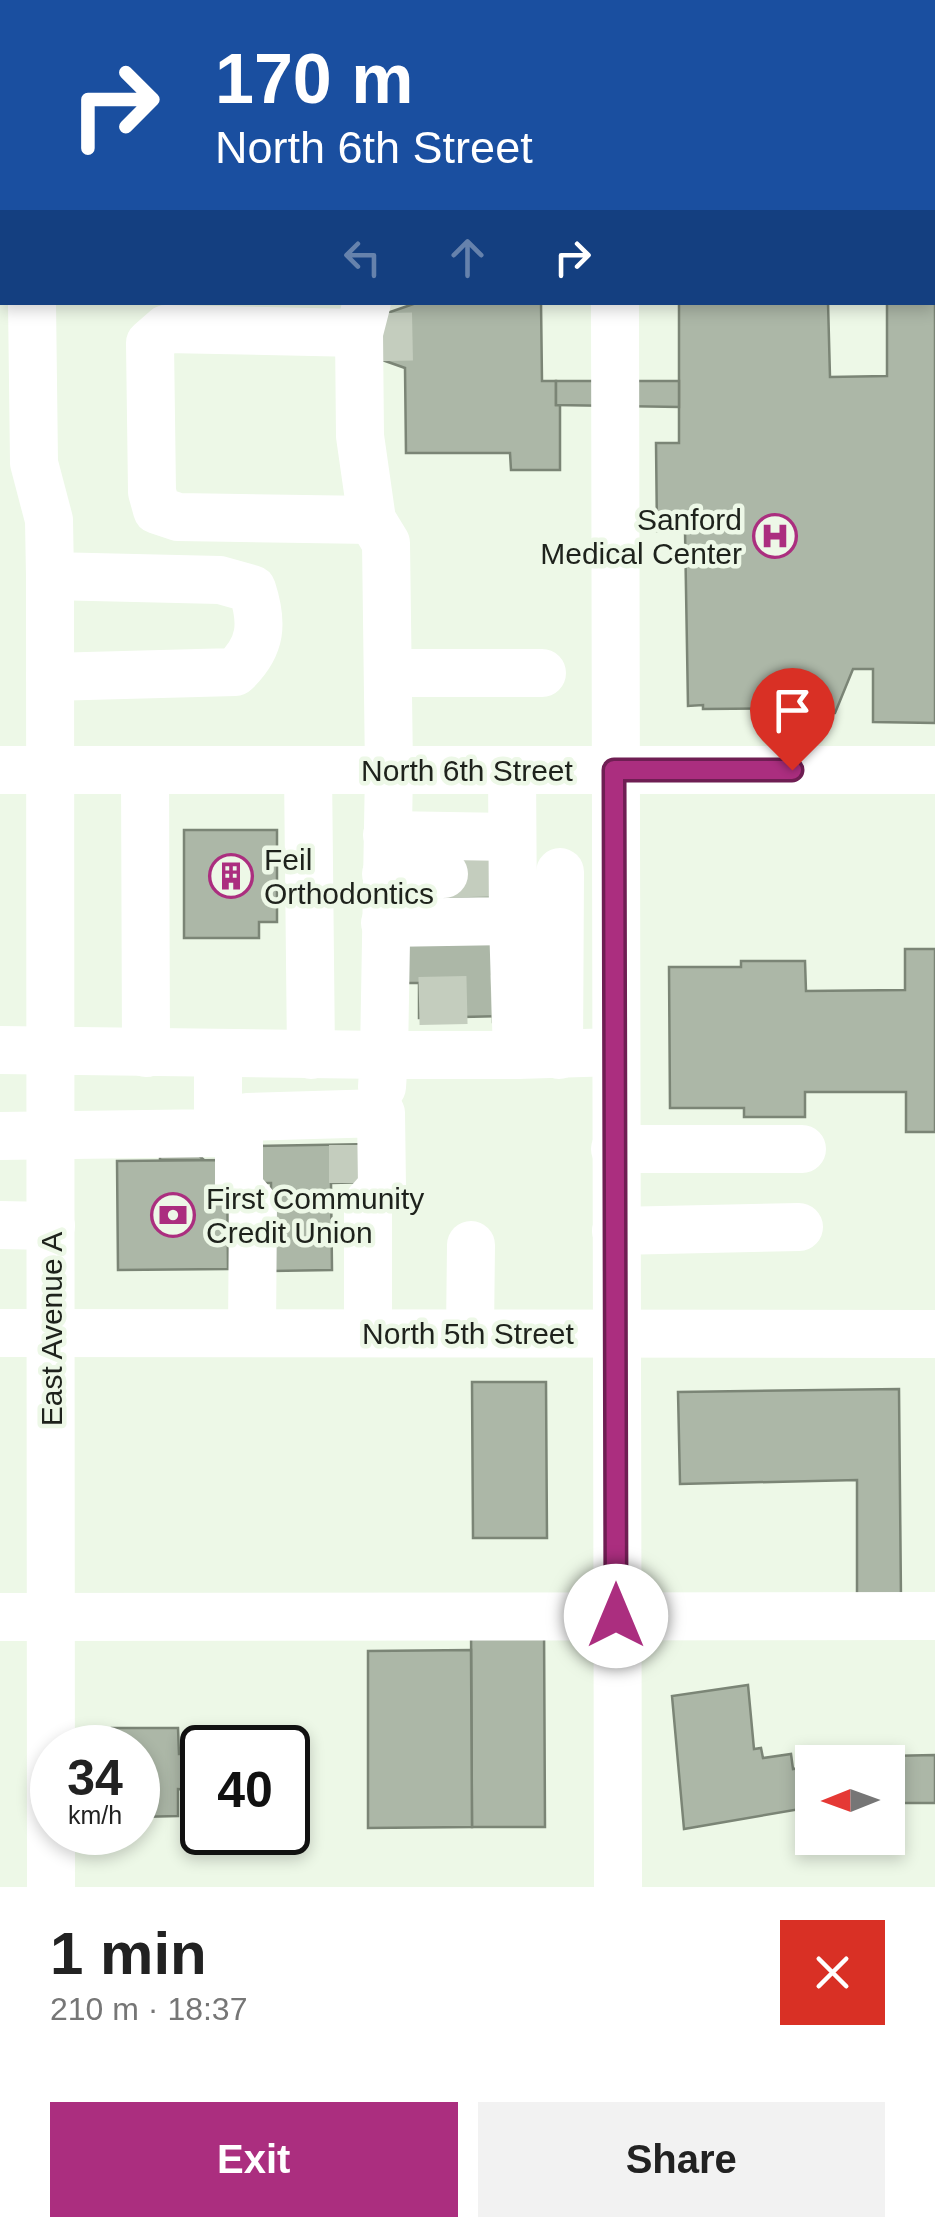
<!DOCTYPE html>
<html lang="en">
<head>
<meta charset="utf-8">
<style>
	:root { --surface:#fff; --page:#f2f2f2; --text:#222; --muted:#767676; --accent:#ab2e7f }
	body { margin:0; font-family:Helvetica,sans-serif; background:var(--page); color:var(--text); height:100vh; display:flex; flex-direction:column; font-size:38px; white-space:nowrap }
	* { box-sizing:border-box; margin:0 }
	p { font-size:32px; color:var(--muted) }
	.icon { flex:none; width:55px; height:55px; fill:none; stroke:currentColor; stroke-width:2; stroke-linecap:round; stroke-linejoin:round }
	.map { position:relative; height:1887px; overflow:hidden }
	.drawer { display:flex; flex-direction:column; background:var(--surface); flex:1 }
	.drawer>* { flex:none }
	.guide { position:absolute; left:0px; top:0px; width:935px; height:305px; box-shadow:0 5px 15px #0003; background:#1a4fa0; color:#fff; overflow:hidden }
	.needle { width:65px; rotate:269deg }
	.buttons { position:absolute; left:795px; top:1745px; display:grid; gap:20px }
	.buttons a { display:grid; place-items:center; width:110px; height:110px; border-radius:0px; background:var(--surface); box-shadow:0 5px 15px #0003; font-size:50px }
	.speed { position:absolute; left:30px; top:1725px; display:flex; gap:20px; font-size:50px; font-weight:700; text-align:center }
	.speed>* { display:grid; place-content:center; width:130px; height:130px; border-radius:50%; background:var(--surface); box-shadow:0 5px 15px #0003; line-height:1 }
	.speed small { font-size:25px; font-weight:400 }
	.speed .limit { border:5px solid #111; border-radius:15px; background:#fff; color:#111 }
	.pin { position:absolute; display:grid; place-items:center; width:85px; height:85px; color:#fff; margin:-102px -42px; border-radius:50% 50% 50% 0; rotate:-45deg; box-shadow:0 0 10px #0007 }
	.pin .icon { rotate:45deg }
	.me { position:absolute; width:110px; margin:-55px; rotate:0deg; stroke-linejoin:round; filter:drop-shadow(0 0 8px #0008) }
	.turn { display:flex; align-items:center; gap:35px; height:210px; padding:0 50px; font-size:45px }
	.turn .icon { width:130px; height:130px; stroke-width:2.5 }
	.turn b { display:block; font-size:70px; line-height:85px }
	.lanes { display:flex; align-items:center; height:95px; padding:0 50px; background:#0003; justify-content:center; gap:50px; direction:ltr }
	.lanes .off { opacity:.35 }
	.round { display:grid; place-items:center; flex:none; width:105px; height:105px; border-radius:0px; background:var(--page) }
	.overview { display:flex; align-items:center; justify-content:space-between; height:170px; padding:0 50px }
	h1 { font-size:60px; font-weight:700; line-height:75px }
	.button { display:flex; gap:20px; margin-top:auto; padding:20px 50px }
	.button a { flex:1; height:115px; border-radius:0px; background:var(--accent); color:#fff; font-size:40px; font-weight:700; line-height:115px; text-align:center }
	.button a+a { background:var(--page); color:var(--text) }
	.map>svg:first-child { display:block }
	.building { fill:#acb7a7; stroke:#7b8576; stroke-width:2.5 }
	.lines { fill:none; stroke-linecap:round; stroke-linejoin:round }
	.minor-tunnel { stroke:#c4cdbe; stroke-width:48; stroke-dasharray:48 24; stroke-linecap:butt }
	.minor { stroke:#fff; stroke-width:48 }
	.major { stroke:#fff; stroke-width:55 }
	.route-casing { stroke:#6f1e53; stroke-width:25 }
	.route { stroke:#ab2e7f; stroke-width:18 }
	.labels { text-anchor:middle; dominant-baseline:central; stroke-width:9; stroke-linejoin:round; paint-order:stroke }
	.poi-label { font-size:30px; fill:#1e221c; stroke:#edf8e7; text-anchor:start }
	.street-label { font-size:30px; fill:#1e221c; stroke:#edf8e7 }
</style>
</head>
<body>
<div class="map">
<svg width="935" height="1887" viewBox="0 0 935 1887">
	<rect width="100%" height="100%" fill="#edf8e7"/>
	<g class="building">
		<rect x="683" y="0" width="215" height="2"/>
		<path d="M932 273H935V723L873 722V669H853L835 713H820V708L703 709V705L688 706 685 531H657L656 443H679V302H828L830 377 887 376V302H932Z"/>
		<path d="M419 302H541L542 381H556V405H560V470H511L510 453H406L405 368 374 357 373 318Z"/>
		<path d="M556 381H679V407L556 405Z"/>
		<path d="M184 830H277V922H259V938H184Z"/>
		<path d="M491 842 492 910 445 911 443 843Z"/>
		<path d="M503 934 505 1016 419 1018V983H396L395 936Z"/>
		<path d="M905 949H935V1132H906V1092H805V1117H744V1108H670L669 967H741V961H805L806 991 905 990Z"/>
		<path d="M160 1137 180 1138 204 1160H160Z"/>
		<path d="M371 1144 372 1182 331 1183 332 1270 272 1271 271 1183H249V1146Z"/>
		<path d="M227 1160 228 1269 118 1270 117 1161Z"/>
		<path d="M472 1382H546L547 1538H473Z"/>
		<path d="M899 1389 901 1599H857V1480L680 1484 678 1392Z"/>
		<path d="M471 1622H544L545 1827H472Z"/>
		<path d="M471 1650 472 1827 368 1828V1651Z"/>
		<path d="M748 1685 754 1749 761 1748 763 1758 791 1754 793 1769 812 1766V1807L684 1829 672 1696Z"/>
		<path d="M112 1728H178L179 1754H195V1790L178 1789V1816L138 1817V1748H113Z"/>
		<path d="M935 1755V1803H888V1756Z"/>
	</g>
	<g class="lines">
		<g class="minor-tunnel">
			<path d="M388 313 389 363"/>
			<path d="M444 874 491 872"/>
			<path d="M419 1001 505 999"/>
			<path d="M353 1145V1183"/>
		</g>
		<g class="minor">
			<path d="M615 2V0"/>
			<path d="M32 302 34 463 49 520 50 576 51 1887"/>
			<path d="M367 302 359 333 360 436 372 520 386 543 389 770 384 1055H517L616 1052"/>
			<path d="M615 302 618 1887"/>
			<path d="M359 333 166 329 150 343 152 492 157 510 178 517 372 520"/>
			<path d="M50 576 220 580 252 589C263 623 262 646 235 672L50 677"/>
			<path d="M388 673H542"/>
			<path d="M0 770H935"/>
			<path d="M308 770 311 1055"/>
			<path d="M145 771 146 1053"/>
			<path d="M387 835 512 837"/>
			<path d="M386 874H444"/>
			<path d="M513 921 517 1055"/>
			<path d="M385 923 513 921 512 770"/>
			<path d="M0 1050 384 1055 382 1087"/>
			<path d="M559 1055 560 872"/>
			<path d="M0 1136 218 1133V1054"/>
			<path d="M615 1149H802"/>
			<path d="M0 1225 51 1226"/>
			<path d="M616 1231 799 1227"/>
			<path d="M470 1332 471 1245"/>
			<path d="M0 1333 935 1334"/>
			<path d="M252 1333 253 1204 239 1188V1127L247 1117 381 1113 382 1187 368 1203V1333"/>
			<path d="M0 1617 935 1616"/>
		</g>
		<g class="major">
			<path d="M0 208H2"/>
			<path d="M932 208H935"/>
		</g>
	</g>
	<g class="lines">
		<g class="route-casing">
			<path id="route" d="M616 1616 614 770H792"/>
		</g>
		<use href="#route" class="route"/>
	</g>
	<defs>
		<g id="hospital-ring" transform="scale(2.25)"><circle r="9.5" fill="#edf8e7" stroke="#ab2e7f" stroke-width="1.5"/><path d="M-5-5h3v3.5h4V-5h3V5h-3V1.5h-4V5h-3Z" fill="#ab2e7f"/></g>
		<g id="building-ring" transform="scale(2.25)"><circle r="9.5" fill="#edf8e7" stroke="#ab2e7f" stroke-width="1.5"/><path d="M-4-6H4V6H1V3H-1V6H-4ZM-2.5-4.3h1.7v1.8h-1.7ZM.8-4.3h1.7v1.8H.8ZM-2.5-1h1.7V.8h-1.7ZM.8-1h1.7V.8H.8Z" fill="#ab2e7f"/></g>
		<g id="bank-ring" transform="scale(2.25)"><circle r="9.5" fill="#edf8e7" stroke="#ab2e7f" stroke-width="1.5"/><path d="M-6-4H6V4H-6ZM0-2.3a2.3 2.3 0 1 0 0 4.6a2.3 2.3 0 1 0 0-4.6Z" fill="#ab2e7f"/></g>
	</defs>
	<g fill-rule="evenodd">
		<use href="#hospital-ring" x="775" y="536"/>
		<use href="#building-ring" x="231" y="876"/>
		<use href="#bank-ring" x="173" y="1215"/>
	</g>
	<g class="labels">
		<g class="poi-label">
			<text x="742" y="519" text-anchor="end">Sanford<tspan x="742" dy="34">Medical Center</tspan></text>
			<text x="264" y="859">Feil<tspan x="264" dy="34">Orthodontics</tspan></text>
			<text x="206" y="1198">First Community<tspan x="206" dy="34">Credit Union</tspan></text>
		</g>
		<g class="street-label">
			<text x="467" y="770">North 6th Street</text>
			<text transform="translate(51 1329) rotate(-90)">East Avenue A</text>
			<text x="468" y="1333">North 5th Street</text>
		</g>
	</g>
</svg>
<div class="buttons">
<a><svg class="needle" viewBox="-14 -14 28 28"><path d="M0-13l5 13h-10z" fill="#e53935"/><path d="M0 13l5-13h-10z" fill="#767676"/></svg></a>
</div>
<div class="speed"><div>34<small>km/h</small></div><div class="limit">40</div></div>
<div class="pin" style="left:792px;top:770px;background:#d93025"><svg class="icon" aria-label="arrive" viewBox="0 0 24 24"><path d="M6 21V4h12l-3 4 3 4H6"/></svg></div>
<svg class="me" style="left:616px;top:1616px" viewBox="-20 -20 40 40"><circle r="19" fill="#fff"/><path d="M0-13L10 11 0 6-10 11z" fill="#ab2e7f"/></svg>
<div class="guide">
<div class="turn"><svg class="icon" aria-label="right" viewBox="0 0 24 24"><path d="M7 20v-9h11M14 6l5 5-5 5"/></svg><div><b>170 m</b>North 6th Street</div></div>
<div class="lanes"><svg class="icon off" aria-label="left" viewBox="0 0 24 24"><path d="M17 20v-9H6M10 6l-5 5 5 5"/></svg><svg class="icon off" aria-label="ahead" viewBox="0 0 24 24"><path d="M12 20V5M6 11l6-6 6 6"/></svg><svg class="icon" aria-label="right" viewBox="0 0 24 24"><path d="M7 20v-9h11M14 6l5 5-5 5"/></svg></div>
</div>
</div>
<section class="drawer">
<div class="overview"><div><h1>1 min</h1><p>210 m · 18:37</p></div><a class="round" style="background:#d93025;color:#fff"><svg class="icon" aria-label="close" viewBox="0 0 24 24"><path d="M6 6l12 12M18 6L6 18"/></svg></a></div>
<div class="button"><a>Exit</a><a>Share</a></div>
</section>
</body>
</html>
